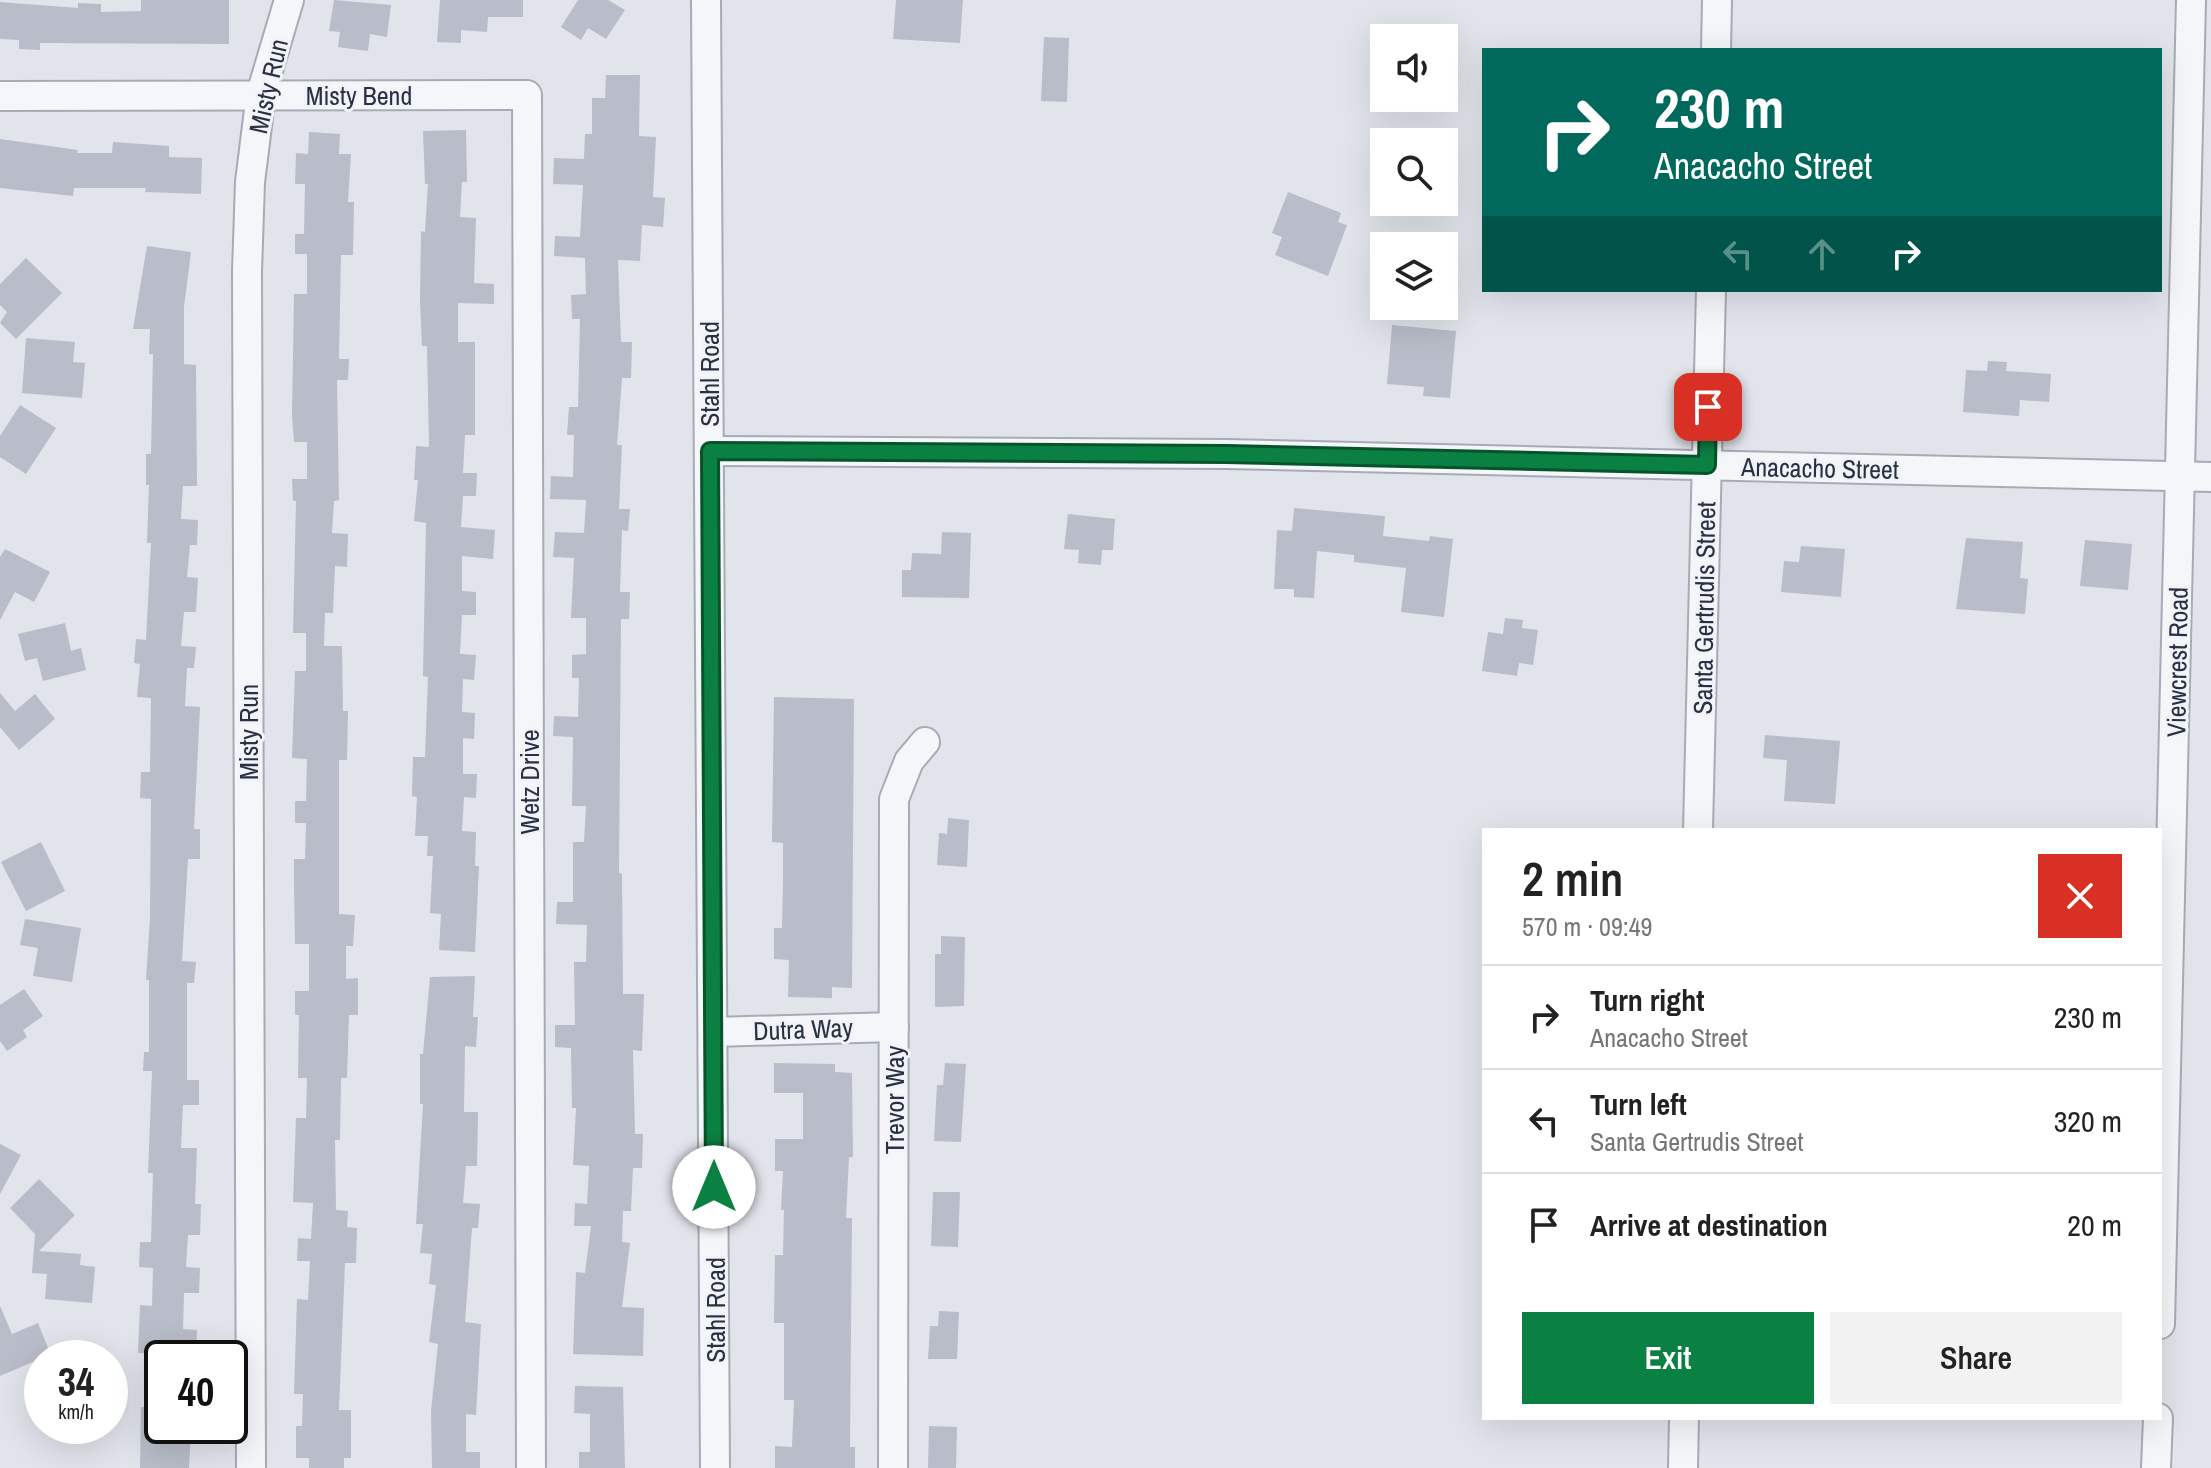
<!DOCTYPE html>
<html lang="en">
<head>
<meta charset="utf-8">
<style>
	:root { --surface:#fff; --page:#f2f2f2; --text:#222; --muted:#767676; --line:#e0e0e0; --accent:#0b8043 }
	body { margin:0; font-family:"Archivo Narrow",sans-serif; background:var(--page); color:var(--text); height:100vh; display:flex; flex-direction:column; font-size:30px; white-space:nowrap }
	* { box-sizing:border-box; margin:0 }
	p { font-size:26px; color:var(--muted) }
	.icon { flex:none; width:44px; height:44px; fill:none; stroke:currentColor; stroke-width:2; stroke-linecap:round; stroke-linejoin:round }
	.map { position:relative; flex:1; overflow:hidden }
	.panel { position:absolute; left:1482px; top:828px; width:680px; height:592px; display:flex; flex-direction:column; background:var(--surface); border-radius:0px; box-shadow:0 8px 32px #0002 }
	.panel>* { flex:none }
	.hud { position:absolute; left:1482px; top:48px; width:680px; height:244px; border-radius:0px; box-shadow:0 8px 32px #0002; background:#00695c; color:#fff; overflow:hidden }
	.buttons { position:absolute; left:1370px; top:24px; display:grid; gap:16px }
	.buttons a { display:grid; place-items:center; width:88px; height:88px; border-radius:0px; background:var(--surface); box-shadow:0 8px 32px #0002; font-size:40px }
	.speed { position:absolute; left:24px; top:1340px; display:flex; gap:16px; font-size:40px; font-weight:700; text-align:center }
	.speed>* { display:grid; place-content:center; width:104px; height:104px; border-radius:50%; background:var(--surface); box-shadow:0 8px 32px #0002; line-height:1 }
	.speed small { font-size:20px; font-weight:400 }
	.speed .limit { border:4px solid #111; border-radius:12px; background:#fff; color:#111 }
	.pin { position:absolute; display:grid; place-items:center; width:68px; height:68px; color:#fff; margin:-34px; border-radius:16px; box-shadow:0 4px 12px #0006 }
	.me { position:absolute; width:88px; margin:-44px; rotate:0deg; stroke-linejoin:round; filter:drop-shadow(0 0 6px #0008) }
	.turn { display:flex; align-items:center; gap:28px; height:168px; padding:0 40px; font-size:36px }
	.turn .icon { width:104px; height:104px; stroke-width:2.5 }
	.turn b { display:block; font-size:56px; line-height:68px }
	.lanes { display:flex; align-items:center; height:76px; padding:0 40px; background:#0003; justify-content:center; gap:40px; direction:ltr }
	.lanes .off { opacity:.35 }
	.round { display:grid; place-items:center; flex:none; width:84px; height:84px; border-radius:0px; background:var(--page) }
	.overview { display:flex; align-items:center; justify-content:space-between; height:136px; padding:0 40px }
	h1 { font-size:48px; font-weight:600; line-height:60px }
	.button { display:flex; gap:16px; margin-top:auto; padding:16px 40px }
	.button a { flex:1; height:92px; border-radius:0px; background:var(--accent); color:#fff; font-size:32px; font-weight:600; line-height:92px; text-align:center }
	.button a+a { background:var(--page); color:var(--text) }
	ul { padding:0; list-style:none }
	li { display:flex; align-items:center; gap:24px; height:104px; padding:0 40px; border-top:2px solid var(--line) }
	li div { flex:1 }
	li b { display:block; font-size:30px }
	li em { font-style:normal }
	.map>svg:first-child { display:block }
	.building { fill:#b8bdc9 }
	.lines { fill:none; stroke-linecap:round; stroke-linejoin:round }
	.minor-casing { stroke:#a6abb6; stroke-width:32 }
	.minor { stroke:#f4f6f9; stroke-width:28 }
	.route-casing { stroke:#07532c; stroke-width:20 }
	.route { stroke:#0b8043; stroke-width:14 }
	.labels { text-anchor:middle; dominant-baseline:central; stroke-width:6; stroke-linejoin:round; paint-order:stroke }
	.street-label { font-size:26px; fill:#283144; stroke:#f1f3f8 }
</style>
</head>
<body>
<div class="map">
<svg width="2211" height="1468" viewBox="0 0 2211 1468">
	<rect width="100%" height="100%" fill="#e1e4eb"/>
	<g class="building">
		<path d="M141 0H229V44L40 43V50L19 49V40L0 39V2L78 8V3L101 4V12L141 11Z"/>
		<path d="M334 0 391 5 387 37 370 34 368 51 338 47 340 32 329 31Z"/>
		<path d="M440 0H523V17H488L487 32 461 30V43L437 42Z"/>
		<path d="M578 0H608L625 10 606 39 588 28 581 40 561 27Z"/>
		<path d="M896 0H963L960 43 893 39Z"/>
		<path d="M1044 37 1069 38 1067 102 1041 101Z"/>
		<path d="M606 75H640L639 136 656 137 653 197 665 198 663 227 642 225 640 261 618 260 621 342H632L631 378H622L617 445H622L619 509H630L628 531 622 530 620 592H630L629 619H621L619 873 622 874 623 994H644L642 1051 633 1050 635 1134H643L642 1168H633L631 1211H623L622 1242 630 1243 622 1307 644 1308 643 1356 573 1354 576 1272 585 1273 591 1226H574L575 1203 587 1204 589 1166 573 1165 576 1108H572L571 1048 555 1047V1025H575L574 962H586L587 925 556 924 557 902H573V842H584L586 806H572L573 737 553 736 554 716 578 717 579 678H572V655L586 654V618H571L574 558 553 557 555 532 584 533 586 500 550 499 551 476 573 477 574 435H567L569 407H578L580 319H572L571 295 586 294 585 258 554 256 555 236 580 237 583 185 553 184 554 158 584 159 585 134H592V98H605Z"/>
		<path d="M466 130 467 182H462L460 217 476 218 474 283 494 284V304L458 303V342H475V435H465L463 473H477L476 496H463L461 527 495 530 493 559 462 556V591L476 592V615H462L460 654 476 655 474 680 463 679 462 712 475 713 474 739 463 738V774H477L476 798 464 797 462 831 476 832 475 866H479L475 952 439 950 441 914 430 913 433 856H427L428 836H415L417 797 412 796 413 757H425L428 677 423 676 426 523 414 521 418 480H414L416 446 429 447 427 346H422L420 302 421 231 425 232 428 184H425L423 131Z"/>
		<path d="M309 132 340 134 339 154H351L348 202H354L353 255H341L339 359H349L348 380H337L339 500 334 501 332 533 348 534 347 567 335 566 333 613H325L324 646H342L343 711H348L347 760H339V914L355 915 353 946H346V979L358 978V1015H349L347 1078H341L340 1140H335L336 1210 348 1211 347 1227 357 1228 356 1263H345L339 1410H351V1458H344V1468H309V1458H296V1426H302L303 1394H294L297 1299 308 1300 310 1261H297L298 1238 311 1239 313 1203 293 1202 296 1118H306L307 1078H298L299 1015H295V991H309V944H295L294 882V859H305L306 823H295V801H306L307 759 292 758 295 671H306V633H293L296 501H293L292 479H307V442H294L292 416 294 294H307V254H295V234H304L305 184H295L296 153 308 154Z"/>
		<path d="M0 139 78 150 77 153H112L113 142 169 146V157L202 158 201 194 145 192 146 188H74L73 196 0 188Z"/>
		<path d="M1288 192 1341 213 1338 222 1347 225 1328 276 1275 255 1282 237 1272 233Z"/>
		<path d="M147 246 191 252 184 307V364L196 365 197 486H183L181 519 198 520 197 545H190L187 577 198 578 196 612H184L181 646 196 647 194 668H187L185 706 200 707 194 829H200V859H188L182 961 196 962 194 983H187V1080H199V1105H183L181 1148H197L195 1204H201L200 1235H188L186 1267 200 1268 199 1293H184L183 1329 197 1330 196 1355 138 1353 140 1305 152 1306 153 1268 139 1267 140 1242H151L153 1173H148L152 1071H143L144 1052H149V980H146L150 918 151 799 140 798 141 772H150L151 698 137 697 140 664 134 663 136 639 146 640 151 543H147L149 485H146V454H151L153 354H149L150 329H133Z"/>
		<path d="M26 258 62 293 16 339 0 323 7 312 0 305V284Z"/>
		<path d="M1392 325 1456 331 1450 398 1423 396 1424 387 1387 384Z"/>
		<path d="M26 338 75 342 73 362 85 363 82 398 22 393Z"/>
		<path d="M1988 361 2007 362 2006 371 2051 374 2049 402 2020 400 2019 416 1963 412 1966 370 1987 371Z"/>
		<path d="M20 405 56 428 26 474 0 457V436Z"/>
		<path d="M1294 508 1385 516 1383 536 1429 541 1430 536 1453 539 1444 617 1401 612 1406 568 1354 562V555L1317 551 1314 598 1294 597V589H1274L1277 530 1292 531Z"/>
		<path d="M1068 514 1115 519 1113 550H1102L1101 565 1078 563 1079 550 1064 549Z"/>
		<path d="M942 532 971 533 969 598 902 597V570H911L912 553 941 554Z"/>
		<path d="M1966 538 2023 542 2020 578 2028 579 2025 614 1956 609Z"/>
		<path d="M2085 540 2132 544 2128 590 2080 586Z"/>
		<path d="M1801 546 1845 549 1841 597 1781 592 1784 561 1799 562Z"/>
		<path d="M5 549 50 572 34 602 15 592 0 620V557Z"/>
		<path d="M1505 618 1523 620 1522 628 1538 630 1533 665 1519 663 1517 676 1482 671 1488 632 1503 634Z"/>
		<path d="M65 623 71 651 81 648 86 670 43 681 37 658 25 661 18 634Z"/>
		<path d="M0 693 15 711 35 694 55 719 19 750 0 727Z"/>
		<path d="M774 697 854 699 852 988 832 987V998L788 997 789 960 774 959V928H782L783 881V843L772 842Z"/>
		<path d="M1765 735 1840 741 1835 804 1784 801 1787 760 1763 758Z"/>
		<path d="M948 818 969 820 967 867 937 865 939 833 947 834Z"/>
		<path d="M41 842 65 891 26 911 1 862Z"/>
		<path d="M25 919 81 928 72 982 33 976 38 948 20 945Z"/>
		<path d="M941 936 965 937 964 1006 935 1007V954H941Z"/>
		<path d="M475 976 473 1017H478L476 1047 465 1046 464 1112H478L477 1166H466L463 1203 480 1204 478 1228H472L465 1322 481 1324 476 1415 466 1414V1452H480V1468H432L431 1411 438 1344 429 1342 436 1285 429 1284 432 1254 420 1253 423 1224H416L423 1104H420V1054H423L430 977Z"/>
		<path d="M24 989 43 1016 23 1030 27 1037 7 1051 0 1041V1005Z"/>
		<path d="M774 1063 835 1064V1072L852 1073 853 1157H849L846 1218H852L850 1447H855V1468H775V1446L792 1447 794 1400H784V1323H774L775 1255H783L784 1210H781L783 1171H775V1139H803V1093H774Z"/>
		<path d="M945 1063 966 1064 961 1142 934 1141 937 1085H943Z"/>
		<path d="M0 1144 21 1155 0 1194Z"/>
		<path d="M39 1179 75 1215 39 1251 81 1254 80 1265 95 1267 92 1303 45 1299 47 1274 32 1273 35 1234 10 1208Z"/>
		<path d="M933 1192H960L958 1247 931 1246Z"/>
		<path d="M0 1306 12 1334 38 1323 52 1358H42L0 1376Z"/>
		<path d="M939 1311 959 1312 957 1359H928L930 1326H938Z"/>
		<path d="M575 1386 623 1387 625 1468H579V1452H590V1414L574 1413Z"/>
		<path d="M141 1407H162V1429H191L189 1468H140Z"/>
		<path d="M929 1426 957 1427 956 1468H928Z"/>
	</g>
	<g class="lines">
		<g class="minor-casing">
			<g id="minor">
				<path d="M706 0 715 1468"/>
				<path d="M1716 50 1717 0"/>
				<path d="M0 96 527 95 531 1468"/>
				<path d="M710 451 1226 454 2211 477"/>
				<path d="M1698 830 1711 290"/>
				<path d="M713 1032 894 1027"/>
				<path d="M2160 1324 2191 0"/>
				<path d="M251 1468 247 272 250 182 261 94 289 0"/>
				<path d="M893 1468 894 799 909 761 925 742"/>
				<path d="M1683 1468 1684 1418"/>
				<path d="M2156 1468 2158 1418"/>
			</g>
		</g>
		<use href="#minor" class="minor"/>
	</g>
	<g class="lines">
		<g class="route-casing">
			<path id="route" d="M714 1187 710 451 1226 454 1707 465 1708 407"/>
		</g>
		<use href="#route" class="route"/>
	</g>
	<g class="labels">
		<g class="street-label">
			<text transform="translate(268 86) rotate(-77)">Misty Run</text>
			<text x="359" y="95">Misty Bend</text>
			<text transform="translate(709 374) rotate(-90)">Stahl Road</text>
			<text transform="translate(1820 468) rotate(1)">Anacacho Street</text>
			<text transform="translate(1704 608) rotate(-89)">Santa Gertrudis Street</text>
			<text transform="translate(2177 662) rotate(-89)">Viewcrest Road</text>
			<text transform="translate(248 732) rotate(-90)">Misty Run</text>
			<text transform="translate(529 782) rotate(-90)">Wetz Drive</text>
			<text transform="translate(803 1029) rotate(-2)">Dutra Way</text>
			<text transform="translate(894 1100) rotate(-90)">Trevor Way</text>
			<text transform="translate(715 1310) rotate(-90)">Stahl Road</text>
		</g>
	</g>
</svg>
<div class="buttons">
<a><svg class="icon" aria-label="sound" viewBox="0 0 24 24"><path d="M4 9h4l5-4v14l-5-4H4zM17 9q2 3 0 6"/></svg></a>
<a><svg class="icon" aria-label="search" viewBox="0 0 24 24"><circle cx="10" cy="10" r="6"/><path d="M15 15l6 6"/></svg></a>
<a><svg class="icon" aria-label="layers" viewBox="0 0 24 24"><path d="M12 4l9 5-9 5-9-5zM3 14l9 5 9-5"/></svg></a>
</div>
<div class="speed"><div>34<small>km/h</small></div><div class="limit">40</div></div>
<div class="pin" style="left:1708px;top:407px;background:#d93025"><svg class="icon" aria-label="arrive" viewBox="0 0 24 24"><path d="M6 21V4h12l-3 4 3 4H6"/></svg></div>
<svg class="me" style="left:714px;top:1187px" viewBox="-20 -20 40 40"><circle r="19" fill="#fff"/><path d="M0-13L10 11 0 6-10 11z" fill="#0b8043"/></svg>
<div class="hud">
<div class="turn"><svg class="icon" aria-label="right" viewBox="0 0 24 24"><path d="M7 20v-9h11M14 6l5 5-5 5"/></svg><div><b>230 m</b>Anacacho Street</div></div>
<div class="lanes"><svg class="icon off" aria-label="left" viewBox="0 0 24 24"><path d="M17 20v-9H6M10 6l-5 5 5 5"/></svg><svg class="icon off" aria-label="ahead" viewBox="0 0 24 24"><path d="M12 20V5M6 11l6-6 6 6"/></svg><svg class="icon" aria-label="right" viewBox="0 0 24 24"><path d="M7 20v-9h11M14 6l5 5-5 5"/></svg></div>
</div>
<section class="panel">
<div class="overview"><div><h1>2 min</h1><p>570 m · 09:49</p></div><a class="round" style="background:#d93025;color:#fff"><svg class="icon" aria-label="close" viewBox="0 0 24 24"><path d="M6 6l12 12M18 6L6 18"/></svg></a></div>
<ul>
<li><svg class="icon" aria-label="right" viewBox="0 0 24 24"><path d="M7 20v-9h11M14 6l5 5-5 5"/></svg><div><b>Turn right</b><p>Anacacho Street</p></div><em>230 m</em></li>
<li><svg class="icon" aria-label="left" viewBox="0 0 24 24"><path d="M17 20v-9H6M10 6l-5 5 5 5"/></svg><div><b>Turn left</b><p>Santa Gertrudis Street</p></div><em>320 m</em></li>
<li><svg class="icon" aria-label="arrive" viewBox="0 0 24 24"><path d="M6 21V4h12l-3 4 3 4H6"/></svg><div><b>Arrive at destination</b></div><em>20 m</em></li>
</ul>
<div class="button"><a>Exit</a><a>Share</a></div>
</section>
</div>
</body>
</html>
